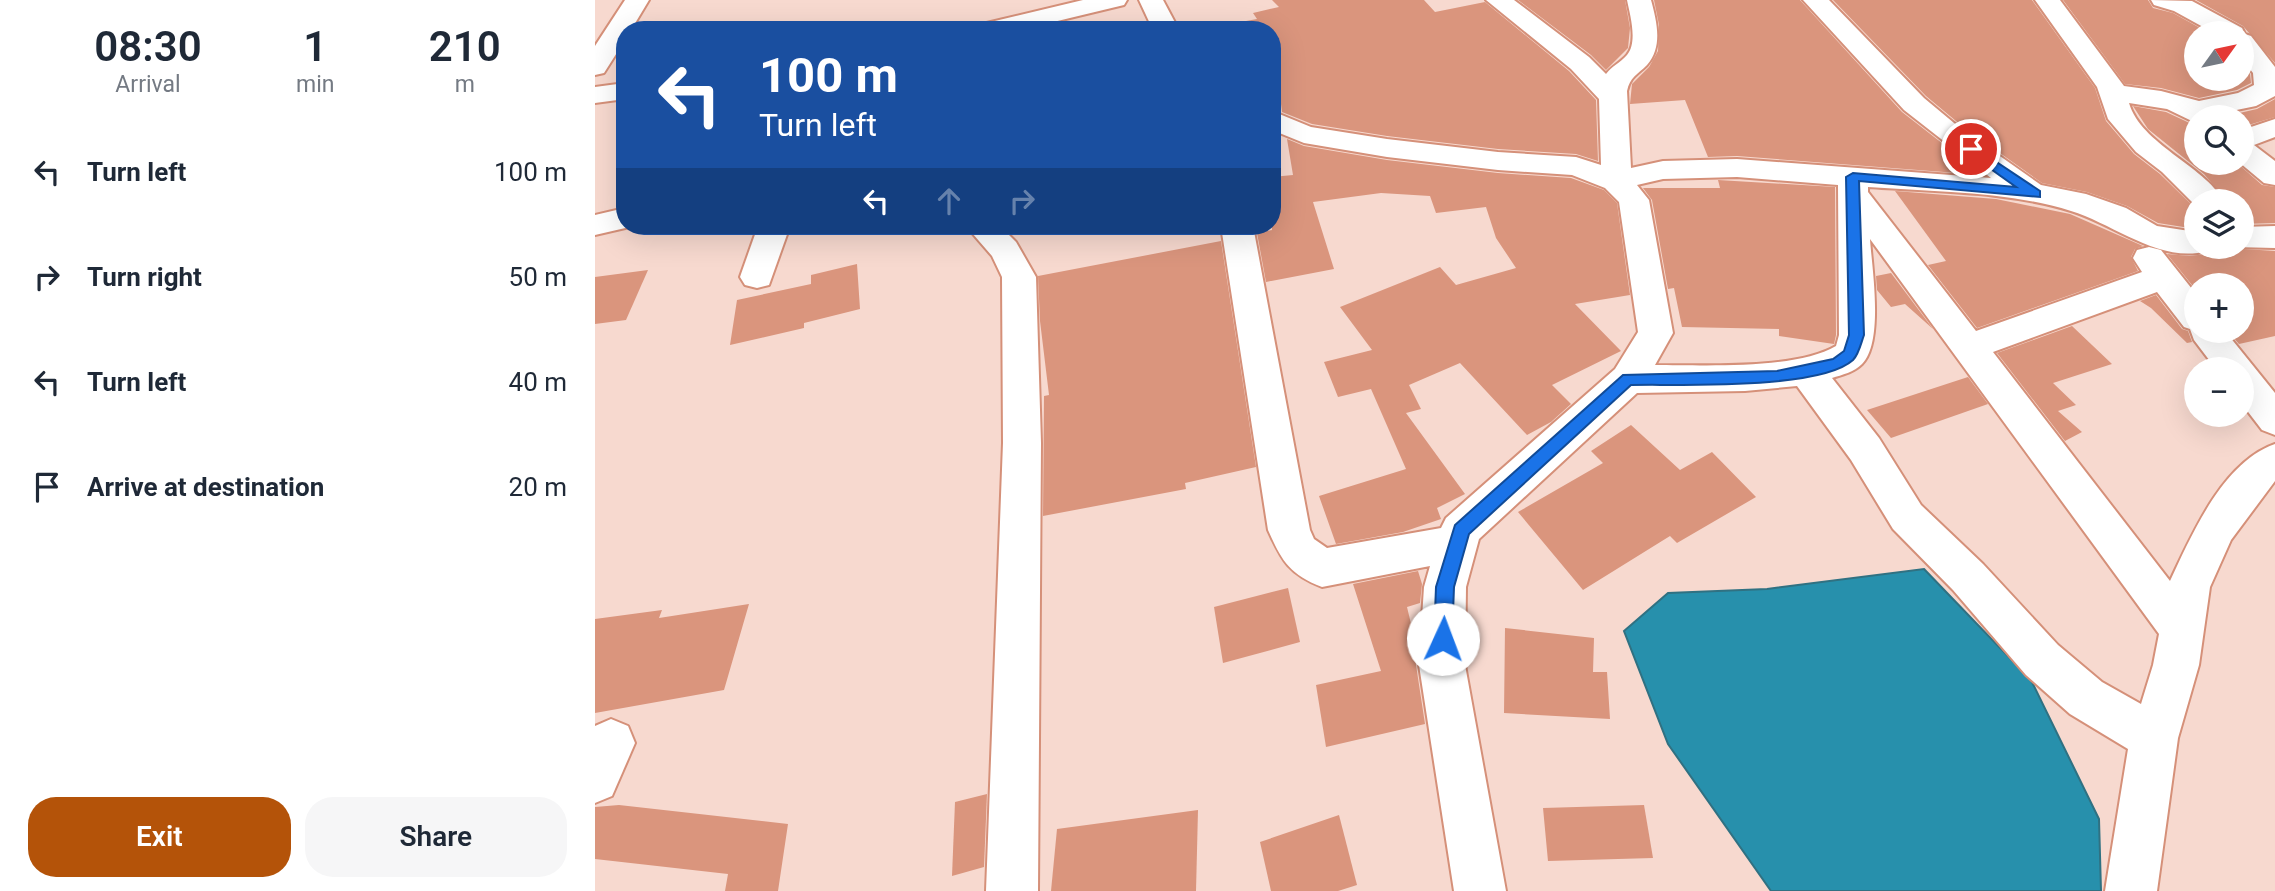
<!DOCTYPE html>
<html lang="en">
<head>
<meta charset="utf-8">
<style>
	:root { --surface:#fff; --page:#f6f6f7; --text:#1f2937; --muted:#747a83; --accent:#b45309 }
	body { margin:0; font-family:Roboto,sans-serif; background:var(--page); color:var(--text); height:100vh; display:flex; flex-direction:column; font-size:26px; white-space:nowrap }
	* { box-sizing:border-box; margin:0 }
	p { font-size:23px; color:var(--muted) }
	.icon { flex:none; width:38px; height:38px; fill:none; stroke:currentColor; stroke-width:2; stroke-linecap:round; stroke-linejoin:round }
	.map { position:relative; flex:1; overflow:hidden }
	.sheet { display:flex; flex-direction:column; background:var(--surface); width:595px }
	.sheet>* { flex:none }
	.guide { position:absolute; left:21px; top:21px; width:665px; height:214px; border-radius:28px; box-shadow:0 7px 28px #0002; background:#1a4fa0; color:#fff; overflow:hidden }
	.needle { width:46px; rotate:57deg }
	.tools { position:absolute; left:1589px; top:21px; display:grid; gap:14px }
	.tools a { display:grid; place-items:center; width:70px; height:70px; border-radius:50%; background:var(--surface); box-shadow:0 7px 28px #0002; font-size:35px }
	.pin { position:absolute; display:grid; place-items:center; width:60px; height:60px; color:#fff; margin:-30px; border:4px solid #fff; border-radius:50%; box-shadow:0 2px 7px #0007 }
	.me { position:absolute; width:77px; margin:-38px; rotate:2deg; stroke-linejoin:round; filter:drop-shadow(0 0 5px #0008) }
	.turn { display:flex; align-items:center; gap:24px; height:147px; padding:0 28px; font-size:32px }
	.turn .icon { width:91px; height:91px; stroke-width:2.5 }
	.turn b { display:block; font-size:49px; line-height:60px }
	.lanes { display:flex; align-items:center; height:66px; padding:0 28px; background:#0003; justify-content:center; gap:35px; direction:ltr }
	.lanes .off { opacity:.35 }
	.eta { display:flex; justify-content:space-evenly; align-items:center; height:119px; text-align:center }
	.eta b { font-size:42px; font-weight:600; line-height:49px }
	.cta { display:flex; gap:14px; margin-top:auto; padding:14px 28px }
	.cta a { flex:1; height:80px; border-radius:28px; background:var(--accent); color:#fff; font-size:28px; font-weight:600; line-height:80px; text-align:center }
	.cta a+a { background:var(--page); color:var(--text) }
	ul { padding:0; list-style:none }
	li { display:flex; align-items:center; gap:21px; height:105px; padding:0 28px }
	li div { flex:1 }
	li b { display:block; font-size:26px }
	li em { font-style:normal }
	main { display:flex; flex:1; min-height:0 }
	.map>svg:first-child { display:block }
	.water { fill:#2790ac; stroke:#307182; stroke-width:2 }
	.building { fill:#da957d }
	.lines { fill:none; stroke-linecap:round; stroke-linejoin:round }
	.street-casing { stroke:#d59079; stroke-width:4 }
	.street { fill:#fff; fill-rule:evenodd }
	.route { fill:#1a73e8; stroke:#114b97; stroke-width:2 }
</style>
</head>
<body>
<main>
<section class="sheet">
<div class="eta">
<div><b>08:30</b><p>Arrival</p></div>
<div><b>1</b><p>min</p></div>
<div><b>210</b><p>m</p></div>
</div>
<ul>
<li><svg class="icon" aria-label="left" viewBox="0 0 24 24"><path d="M17 20v-9H6M10 6l-5 5 5 5"/></svg><div><b>Turn left</b></div><em>100 m</em></li>
<li><svg class="icon" aria-label="right" viewBox="0 0 24 24"><path d="M7 20v-9h11M14 6l5 5-5 5"/></svg><div><b>Turn right</b></div><em>50 m</em></li>
<li><svg class="icon" aria-label="left" viewBox="0 0 24 24"><path d="M17 20v-9H6M10 6l-5 5 5 5"/></svg><div><b>Turn left</b></div><em>40 m</em></li>
<li><svg class="icon" aria-label="arrive" viewBox="0 0 24 24"><path d="M6 21V4h12l-3 4 3 4H6"/></svg><div><b>Arrive at destination</b></div><em>20 m</em></li>
</ul>
<div class="cta"><a>Exit</a><a>Share</a></div>
</section>
<div class="map">
<svg width="1680" height="891" viewBox="0 0 1680 891">
	<rect width="100%" height="100%" fill="#f7d9cf"/>
	<path class="water" d="M1329 569 1436 680 1504 819 1506 891H1176L1073 744 1029 631 1073 593 1172 589Z"/>
	<g class="building">
		<path d="M677 0H829L840 12 890 2 974 71 1001 100 1003 161 981 154 903 149 792 136 717 124 687 112 686 104 677 107V30H658L651 21 662 19 658 13 684 7Z"/>
		<path d="M923 0H1030L1035 28 1033 48 1011 70 996 55Z"/>
		<path d="M1059 0H1205L1307 112 1388 175 1142 156 1113 157 1090 100 1035 104 1037 84 1054 67 1063 51 1064 25Z"/>
		<path d="M1238 0H1437L1500 88 1511 121 1539 154 1565 174 1601 209V229L1563 223 1532 206 1492 192 1447 183 1367 126 1331 96Z"/>
		<path d="M1468 0H1553L1558 8 1578 13 1614 33H1601V79H1647V63L1655 74 1656 83 1642 90 1604 98 1566 88 1530 84Z"/>
		<path d="M1601 0H1680V63L1648 26Z"/>
		<path d="M1680 99V117L1647 127V117H1627L1662 109Z"/>
		<path d="M1538 106 1571 112 1601 126V163H1642L1667 185 1680 187V223L1647 224V201H1632L1609 174 1553 129Z"/>
		<path d="M692 139 709 146 792 160 903 173 976 178 1009 190 1022 203 1035 295 980 304 1026 351 957 385 976 404 956 422 932 435 865 363 814 385 826 409 811 413 870 494 842 508 846 519 808 532 741 544 724 496 811 469 776 389 743 397 729 362 777 350 745 307 845 267 861 285 921 268 901 238 891 207 841 213 835 196 786 193 718 202 739 269 671 282 662 233 677 230V177L698 175Z"/>
		<path d="M1123 180 1240 187 1241 335 1239 344 1184 336V329L1087 327 1079 288 1073 289 1057 200 1048 188H1125Z"/>
		<path d="M1300 191 1401 199 1475 214 1548 246 1540 249 1536 257 1543 271 1382 328 1333 265 1351 261Z"/>
		<path d="M626 241 661 467 590 483 591 489 448 516 449 396 454 395 445 321 443 276Z"/>
		<path d="M1618 247 1680 251V336L1644 344 1633 331H1647V285H1601V290L1572 254 1594 256 1612 254Z"/>
		<path d="M262 264 265 309 209 323V328L135 345 142 300 216 284V275Z"/>
		<path d="M53 270 31 320 0 324V277Z"/>
		<path d="M1296 273 1338 329 1310 304 1296 307 1282 290 1281 276Z"/>
		<path d="M1561 295 1587 329 1593 331 1597 342 1592 343 1556 308 1545 301Z"/>
		<path d="M1477 326 1517 364 1458 383 1481 405 1463 411 1487 432 1470 441 1402 353Z"/>
		<path d="M1373 377 1393 404 1296 438 1272 410Z"/>
		<path d="M1036 425 1085 470 1117 452 1161 497 1082 543 1075 536 988 590 923 512 1008 463 996 451Z"/>
		<path d="M823 571 827 584 825 603 812 607 822 649 821 665 830 724 731 747 721 685 786 671 758 584Z"/>
		<path d="M693 588 705 642 628 663 619 607Z"/>
		<path d="M154 604 129 690 0 713V619L67 610 64 618Z"/>
		<path d="M910 628 999 638 998 672H1012L1015 719 909 713Z"/>
		<path d="M392 794 389 867 357 876 360 802Z"/>
		<path d="M24 805 193 824 183 891H130L133 874 0 859V807Z"/>
		<path d="M1049 805 1058 858 953 861 948 808Z"/>
		<path d="M603 810 601 891H456L462 829Z"/>
		<path d="M744 815 762 885 743 891H676L665 842Z"/>
	</g>
	<g class="lines">
		<g class="street-casing">
			<g id="street">
				<path d="M30 0H54L36 30H30V40L9 73 0 75V46Z"/>
				<path d="M488 0H532L529 5 425 30H379L383 25Z"/>
				<path d="M544 0H568L584 30H558Z"/>
				<path d="M891 0H919L994 57 1011 74C1017 66 1025 63 1032 55 1043 42 1035 15 1032 0H1056C1062 22 1068 47 1052 65 1042 75 1035 77 1032 91L1036 168 1068 161 1142 159 1396 178 1309 110 1208 0H1234L1329 98 1365 128 1446 185 1491 194 1531 208 1562 226 1601 232V247H1615L1612 251C1565 264 1519 224 1476 211 1412 191 1340 192 1273 187V192L1381 331 1547 272 1538 258 1542 250 1554 247 1566 250 1601 294V331H1630L1680 393V435L1667 430 1647 404V369H1621L1599 340 1595 329 1589 327 1562 292 1398 352 1575 581C1597 534 1628 462 1680 444V481L1636 540 1615 587 1604 665 1583 738 1562 891H1510L1533 749 1475 714 1431 675 1358 590 1298 529 1256 460 1202 386 1150 391 1042 393 884 539 871 587 870 665 911 891H859L824 665 829 587 835 566 727 587C694 574 687 561 673 530L626 226H658L715 530 719 539 732 548 846 528 851 518 1020 369 1043 332 1024 202 1010 188 977 175 903 170 792 157 709 143 677 130V111L716 127 792 139 903 152 981 157 1006 165 1004 99 976 69ZM1142 177 1243 185 1244 335 1241 346C1200 370 1109 365 1060 365L1078 333 1054 200 1042 185 1068 179ZM1275 239 1564 634 1558 665 1546 704 1507 682 1463 645 1388 564 1326 505 1284 438 1237 378C1247 375 1259 372 1267 364 1289 342 1277 269 1275 239Z"/>
				<path d="M1440 0H1465L1529 86 1566 91 1604 101 1643 93 1659 85 1658 73 1647 59V33H1619L1579 11 1559 5 1556 0 1597 1 1647 28 1650 34 1656 36 1680 67V96L1661 106 1622 114 1624 117H1601V123L1572 109 1534 103C1546 144 1608 165 1629 201H1601V206L1567 172 1541 152 1513 119 1502 87Z"/>
				<path d="M30 83V99L0 103V87Z"/>
				<path d="M1680 119V137L1659 145 1680 161V185L1669 183 1645 163 1647 130Z"/>
				<path d="M30 208V226H39L0 235V215Z"/>
				<path d="M163 226H195L174 285 162 288 150 285 145 277Z"/>
				<path d="M371 226H405L421 242 441 277 446 443 443 891H391L408 443 407 277 397 256Z"/>
				<path d="M1680 226V248L1640 247H1647V227Z"/>
				<path d="M16 719 33 726 40 743 17 796 0 803V726Z"/>
			</g>
		</g>
		<use href="#street" class="street"/>
	</g>
	<path class="route" d="M1376 145 1445 191V197L1264 181 1269 335C1266 343 1264 354 1258 360 1225 390 1084 384 1036 385L874 534 859 587 857 639 854 645 848 647 841 645 839 639 841 587 860 525 1028 375 1182 371 1238 359 1249 351 1254 335 1251 177 1258 173 1421 187 1372 152V147Z"/>
</svg>
<div class="tools">
<a><svg class="needle" viewBox="-14 -14 28 28"><path d="M0-13l5 13h-10z" fill="#e53935"/><path d="M0 13l5-13h-10z" fill="#747a83"/></svg></a>
<a><svg class="icon" aria-label="search" viewBox="0 0 24 24"><circle cx="10" cy="10" r="6"/><path d="M15 15l6 6"/></svg></a>
<a><svg class="icon" aria-label="layers" viewBox="0 0 24 24"><path d="M12 4l9 5-9 5-9-5zM3 14l9 5 9-5"/></svg></a>
<a>+</a>
<a>−</a>
</div>
<div class="pin" style="left:1376px;top:149px;background:#d93025"><svg class="icon" aria-label="arrive" viewBox="0 0 24 24"><path d="M6 21V4h12l-3 4 3 4H6"/></svg></div>
<svg class="me" style="left:848px;top:639px" viewBox="-20 -20 40 40"><circle r="19" fill="#fff"/><path d="M0-13L10 11 0 6-10 11z" fill="#1a73e8"/></svg>
<div class="guide">
<div class="turn"><svg class="icon" aria-label="left" viewBox="0 0 24 24"><path d="M17 20v-9H6M10 6l-5 5 5 5"/></svg><div><b>100 m</b>Turn left</div></div>
<div class="lanes"><svg class="icon" aria-label="left" viewBox="0 0 24 24"><path d="M17 20v-9H6M10 6l-5 5 5 5"/></svg><svg class="icon off" aria-label="ahead" viewBox="0 0 24 24"><path d="M12 20V5M6 11l6-6 6 6"/></svg><svg class="icon off" aria-label="right" viewBox="0 0 24 24"><path d="M7 20v-9h11M14 6l5 5-5 5"/></svg></div>
</div>
</div>
</main>
</body>
</html>
